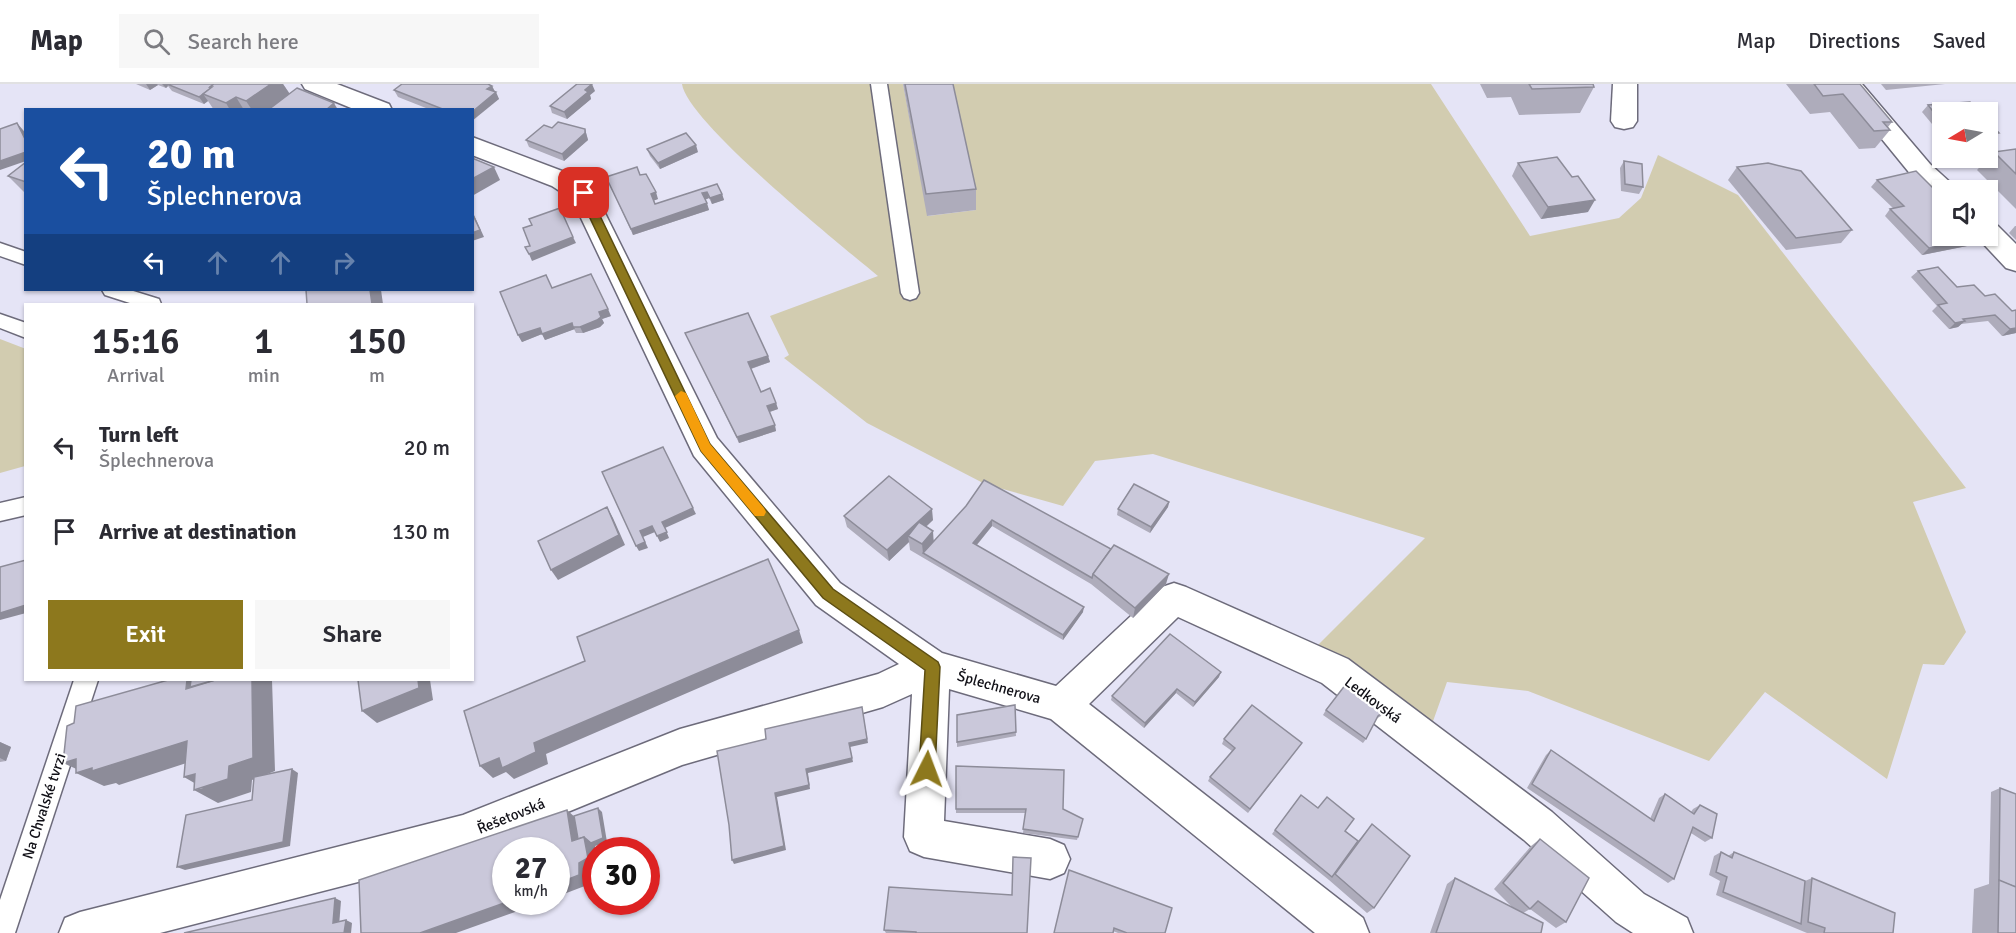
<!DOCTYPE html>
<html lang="en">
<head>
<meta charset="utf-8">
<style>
	:root { --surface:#fff; --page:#f7f7f7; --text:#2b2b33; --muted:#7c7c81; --line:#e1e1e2; --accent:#8d781d }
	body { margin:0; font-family:Signika,sans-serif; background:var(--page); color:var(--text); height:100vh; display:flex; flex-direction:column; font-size:22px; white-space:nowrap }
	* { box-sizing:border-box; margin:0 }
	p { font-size:20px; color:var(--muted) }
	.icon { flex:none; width:33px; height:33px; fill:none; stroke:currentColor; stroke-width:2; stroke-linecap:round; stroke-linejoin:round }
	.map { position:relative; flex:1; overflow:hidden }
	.details { position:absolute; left:24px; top:219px; width:450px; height:378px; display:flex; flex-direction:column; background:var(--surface); border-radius:0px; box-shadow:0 2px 4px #0004 }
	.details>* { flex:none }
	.hud { position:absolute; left:24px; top:24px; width:450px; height:183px; border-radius:0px; box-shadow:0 2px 4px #0004; background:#1a4fa0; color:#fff; overflow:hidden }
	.needle { width:39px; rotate:260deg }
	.controls { position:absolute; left:1932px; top:18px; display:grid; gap:12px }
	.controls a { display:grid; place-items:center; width:66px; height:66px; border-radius:0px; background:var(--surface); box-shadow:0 2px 4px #0004; font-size:30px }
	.speed { position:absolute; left:492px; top:753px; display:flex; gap:12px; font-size:30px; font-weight:700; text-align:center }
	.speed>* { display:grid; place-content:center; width:78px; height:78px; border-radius:50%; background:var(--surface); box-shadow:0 2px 4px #0004; line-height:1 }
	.speed small { font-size:15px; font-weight:400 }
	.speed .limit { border:9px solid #d22; background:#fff; color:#111 }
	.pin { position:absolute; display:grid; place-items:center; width:51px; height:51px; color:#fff; margin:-26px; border-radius:12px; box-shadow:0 3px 9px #0006 }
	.me { position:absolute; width:66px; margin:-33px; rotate:3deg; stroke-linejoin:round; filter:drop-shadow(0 0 4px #0008) }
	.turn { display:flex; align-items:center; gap:21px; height:126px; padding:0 24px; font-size:27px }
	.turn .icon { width:78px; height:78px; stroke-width:2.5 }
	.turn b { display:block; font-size:42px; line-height:51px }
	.lanes { display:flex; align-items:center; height:57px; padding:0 24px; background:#0003; justify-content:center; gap:30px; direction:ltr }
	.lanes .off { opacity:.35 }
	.eta { display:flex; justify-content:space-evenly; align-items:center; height:102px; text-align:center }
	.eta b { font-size:36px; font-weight:600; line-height:42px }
	.primary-button { display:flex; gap:12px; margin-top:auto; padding:12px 24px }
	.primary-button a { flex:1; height:69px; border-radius:0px; background:var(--accent); color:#fff; font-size:24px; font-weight:600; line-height:69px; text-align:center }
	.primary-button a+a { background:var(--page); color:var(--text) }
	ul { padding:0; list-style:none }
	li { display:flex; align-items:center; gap:18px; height:84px; padding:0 24px }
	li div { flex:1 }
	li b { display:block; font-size:22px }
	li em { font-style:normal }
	header { display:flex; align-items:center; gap:36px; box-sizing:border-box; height:84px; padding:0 30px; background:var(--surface); border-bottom:2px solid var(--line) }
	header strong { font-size:28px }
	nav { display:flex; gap:33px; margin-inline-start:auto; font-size:21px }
	.search { width:420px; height:54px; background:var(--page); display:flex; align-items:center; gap:15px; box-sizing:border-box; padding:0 21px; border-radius:0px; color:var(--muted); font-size:22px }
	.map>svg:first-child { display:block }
	.green { fill:#d2ccb0 }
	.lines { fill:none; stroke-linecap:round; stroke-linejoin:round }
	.lane-casing { stroke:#6d6b7b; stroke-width:3 }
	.street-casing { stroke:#6d6b7b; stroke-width:3 }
	.lane { fill:#fff; fill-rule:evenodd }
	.street { fill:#fff; fill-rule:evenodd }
	.wall { fill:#aeacbb }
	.shaded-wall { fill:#8d8c99 }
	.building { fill:#cac8da; stroke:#8d8c99; stroke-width:1.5 }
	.route { fill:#8d781d; stroke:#5c4e13; stroke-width:1.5 }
	.slow { fill:#f59e0b }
	.labels { text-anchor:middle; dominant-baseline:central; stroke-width:4.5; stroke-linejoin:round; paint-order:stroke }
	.street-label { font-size:15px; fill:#111017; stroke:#fff }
</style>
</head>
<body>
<header>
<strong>Map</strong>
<div class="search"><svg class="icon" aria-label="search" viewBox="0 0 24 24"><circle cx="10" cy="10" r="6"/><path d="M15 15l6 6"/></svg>Search here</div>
<nav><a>Map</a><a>Directions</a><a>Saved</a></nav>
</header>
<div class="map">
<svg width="2016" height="849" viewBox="0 0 2016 849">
	<rect width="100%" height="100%" fill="#e5e4f6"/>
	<g class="green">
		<path d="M682 0H903L928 132 976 126 949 0H1431L1530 152 1619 134 1641 114 1658 71 1738 111 1966 404 1913 418 1966 548 1944 581 1923 580 1887 695 1765 608 1709 677 1528 607 1447 598 1432 640 1317 562 1425 454 1153 370 1095 377 1063 422 985 400 867 339 784 274 789 271 770 232 878 192C841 161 687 38 682 0Z"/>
		<path d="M0 255 26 265 25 382 0 389Z"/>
	</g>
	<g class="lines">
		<g class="lane-casing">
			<g id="lane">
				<path d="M871 0H887L919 209 916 214 910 216 904 214 901 209Z"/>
				<path d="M0 159 26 168V181L0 172Z"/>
				<path d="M102 206H130L159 215 161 220H133L105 211Z"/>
				<path d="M0 230 26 239V254L0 244Z"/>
				<path d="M26 413V431L0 437V419Z"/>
				<path d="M74 596H98L15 849H0V816Z"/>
			</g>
		</g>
		<g class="street-casing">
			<g id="street">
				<path d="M302 0H337L389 20 392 26H356L305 5Z"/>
				<path d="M1613 0H1637V37L1633 43 1624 45 1615 43 1611 37Z"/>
				<path d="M1837 0H1862L1930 80 1952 100 1956 106H1942V115L1934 112 1912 92Z"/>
				<path d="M472 53 570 90 592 103 717 354 840 499 942 569 1056 602 1162 503 1174 499 1186 503 1348 575 1552 728 1644 810 1687 834 1693 849H1633L1616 838 1524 756 1322 599 1178 533 1089 620 1363 834 1369 849H1315L1051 635 949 605 944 737 1050 755 1064 761 1070 775 1064 789 1050 795 924 773 910 767 904 753 912 610 883 623 682 681 463 771 160 849H59L65 834 80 828 463 731 680 645 878 590 899 580 816 521 694 372 572 115 552 102 472 71Z"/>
				<path d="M1988 139 1998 142 2016 160V187L2006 184 1976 152H1988Z"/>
			</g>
		</g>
		<use href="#lane" class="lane"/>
		<use href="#street" class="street"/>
	</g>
	<g class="wall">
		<path d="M136 0H283L290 10 338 26H214L208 17 204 20 172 7 168 2 166 4 158 1 150 6Z"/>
		<path d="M903 0H953L976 105V126L927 132Z"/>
		<path d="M1480 0H1593L1594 3 1580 29 1519 31 1511 13 1487 14Z"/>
		<path d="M1786 0H1860L1892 38 1888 43 1890 46 1875 64 1859 65 1830 28 1810 30Z"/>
		<path d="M1881 0H1945L1886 6Z"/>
		<path d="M492 2 499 15 472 26H431L398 13 394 6Z"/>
		<path d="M595 7 590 11 591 15 567 35 552 29 550 22Z"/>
		<path d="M1928 21 1942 28V52L1922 28Z"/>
		<path d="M1988 37 1999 49 1992 55 1988 56Z"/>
		<path d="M552 44 585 45 588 56 564 77 529 63 526 56Z"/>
		<path d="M647 65 698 68 660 85 650 72Z"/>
		<path d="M2016 65V125L1977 86 1994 68Z"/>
		<path d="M1624 77 1643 103 1639 110 1621 107 1620 84Z"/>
		<path d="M26 78V110L8 92Z"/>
		<path d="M1518 79 1588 128 1541 135 1512 92Z"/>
		<path d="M1737 83 1852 146 1841 159 1786 166 1728 96Z"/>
		<path d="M640 91 658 115 654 116 655 120 717 100 722 110 724 116 712 120 709 114 705 116 709 126 633 151 606 93Z"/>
		<path d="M1877 96 1977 160 1922 171 1885 132 1890 125H1894L1871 103Z"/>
		<path d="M2015 142H2016V156L2009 149Z"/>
		<path d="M1918 187 1957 203 1974 201 2016 249 2002 252 1988 237 1961 240 1958 243 1949 245 1932 227 1937 222 1911 193Z"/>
		<path d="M552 204 611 232 602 235 604 239 600 243 583 249H576L574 245 545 256 542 250 522 258 518 251Z"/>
		<path d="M685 249 768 272 770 278 751 285 761 308 776 319 778 325 770 328 776 347 739 359Z"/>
		<path d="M1169 418 1168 423 1150 449 1117 431 1118 425Z"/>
		<path d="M966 422 1166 500 1133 534 1091 500 992 442 977 461 1083 528 1063 556 910 466 909 458 889 477 847 443 844 432 933 436 926 443 934 457Z"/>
		<path d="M1219 593 1193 623 1176 609 1144 644 1111 616 1112 612Z"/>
		<path d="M1015 621 1016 652 957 663V658Z"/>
		<path d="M1326 626 1384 627 1381 632 1376 635 1366 655 1363 659 1323 631Z"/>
		<path d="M1224 655 1302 659 1248 729 1208 697 1210 693 1232 667 1222 660Z"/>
		<path d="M0 658 11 663 6 677 0 678Z"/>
		<path d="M1551 666 1650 735 1659 714 1665 710 1691 728 1693 725 1700 721 1712 754 1705 758 1691 749 1674 795 1668 799 1527 704 1546 671Z"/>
		<path d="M2000 704 2016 849H1972L1974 805 1989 800 1991 708Z"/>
		<path d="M1301 711 1358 757 1372 740 1374 824 1367 829 1329 796 1272 750Z"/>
		<path d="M956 725H1063L1083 735 1077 756 1023 749 1025 729H956Z"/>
		<path d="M1540 755 1566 838 1556 844 1530 825 1523 829 1541 849H1430L1447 800 1455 794 1513 824 1494 805 1531 762Z"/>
		<path d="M1721 768 1728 772 1734 768 1805 797 1812 794 1893 849H1807L1716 811 1720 797 1709 791 1714 772Z"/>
		<path d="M1069 786 1165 849H1118L1113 847Z"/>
		<path d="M884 846 1027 849H886Z"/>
	</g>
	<g class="shaded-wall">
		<path d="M146 0H157L158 1 150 6Z"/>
		<path d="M162 0H167L168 2 166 4Z"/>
		<path d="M271 0H283L291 12 272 26H252L246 17Z"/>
		<path d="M592 0 595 7 590 11 591 15 567 35 564 28 585 6Z"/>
		<path d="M492 2 495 8 487 5Z"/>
		<path d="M496 8 499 15 472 37V28Z"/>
		<path d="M203 10 208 17 204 20 199 13Z"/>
		<path d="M236 13 244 26H230L226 19Z"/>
		<path d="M334 19 338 26H326Z"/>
		<path d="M17 39 23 46 26 50V57Z"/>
		<path d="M585 45 588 56 564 77 562 70Z"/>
		<path d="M696 61 698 68 660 85 658 79Z"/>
		<path d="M26 68V77L0 86V77Z"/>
		<path d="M494 83 500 96 472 112V95Z"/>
		<path d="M656 108 658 115 653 117 651 110Z"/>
		<path d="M707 108 709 114 704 116 702 109Z"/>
		<path d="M722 110 724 116 712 120 710 114Z"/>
		<path d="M1595 116 1588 128 1541 135 1548 123Z"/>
		<path d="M707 119 709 126 633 151 631 145Z"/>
		<path d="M474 131 484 153 472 157V149Z"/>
		<path d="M573 153 576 159 532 177 529 170Z"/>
		<path d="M1983 153 1977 160 1922 171 1929 164Z"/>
		<path d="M370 206H381L383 220H372Z"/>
		<path d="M608 225 611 232 602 235 599 228Z"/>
		<path d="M601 233 604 239 600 243 583 249 580 243Z"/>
		<path d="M1965 237 1958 243 1949 245 1955 239Z"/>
		<path d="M572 239 575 245 545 256 542 250 522 258 518 251 540 244Z"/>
		<path d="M2016 244V249L2002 252 2010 245Z"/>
		<path d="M768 272 770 278 750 285 748 278Z"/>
		<path d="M776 319 778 325 769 328 767 322Z"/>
		<path d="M775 341 776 347 739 359 737 353Z"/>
		<path d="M1169 418 1168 423 1150 449 1151 443Z"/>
		<path d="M607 423 613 434 625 461 558 496 551 486Z"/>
		<path d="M693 424 696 430 665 444 669 454 660 458 657 452 662 438Z"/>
		<path d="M932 425 933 436 913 454 908 452 909 458 889 477 887 466Z"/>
		<path d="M992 436V442L974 464 973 459Z"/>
		<path d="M652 442 655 448 643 453 648 464 639 467 636 462 640 447Z"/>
		<path d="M933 447 934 462 923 469 922 460Z"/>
		<path d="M1169 490 1166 500 1133 534 1135 524Z"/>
		<path d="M26 521V529L0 536V529Z"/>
		<path d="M1084 523 1083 528 1063 556V551Z"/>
		<path d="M799 546 803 559 546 670 548 680 514 695 506 688 493 694 480 682Z"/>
		<path d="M1221 588 1219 593 1193 623 1195 618Z"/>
		<path d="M187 596H272L275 687 252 696 251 708 218 719 194 706 203 704 184 693 195 690 186 605Z"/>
		<path d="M418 596H430L433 616 377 639 362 627Z"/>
		<path d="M1177 605 1176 609 1144 644 1145 639Z"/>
		<path d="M862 623 868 659 850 663 853 678 808 689 810 705 777 713 786 766 734 780 732 776 775 709 806 685Z"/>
		<path d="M187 657 211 671 119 701 116 699 104 702 76 689 81 687 63 679 76 675Z"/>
		<path d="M0 658 11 663 6 677 0 674Z"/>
		<path d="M292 685 298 689 290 762 185 786 177 783Z"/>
		<path d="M598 724 602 728 607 758 595 762 596 785 590 788V800L556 813V800L572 757 567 726 578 736 584 753Z"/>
		<path d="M335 814 341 817 339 842 333 839Z"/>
		<path d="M507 818H543L456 849H420Z"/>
		<path d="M346 836 352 839 351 849H344Z"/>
	</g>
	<g class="building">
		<path d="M167 0H214L210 3 211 4 203 10H204L199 13Z"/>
		<path d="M214 0H271L246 17 236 13 226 19 203 10 212 3H210Z"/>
		<path d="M402 0H488L492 2 487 5 496 8 472 28V26H445L394 6Z"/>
		<path d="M577 0H592L585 6 588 8 564 28 550 22Z"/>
		<path d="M905 0H953L976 105 926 110Z"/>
		<path d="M1529 0H1593L1594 3 1532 5Z"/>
		<path d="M1814 0H1860L1892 38H1883L1890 46 1874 47 1843 10 1823 12Z"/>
		<path d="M297 4 334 19 326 26H268Z"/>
		<path d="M1970 18 1980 28H1942V39L1928 21Z"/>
		<path d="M1988 37 1999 49 1988 50Z"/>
		<path d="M558 38 585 45V49L562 70 526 56 544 41 552 44Z"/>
		<path d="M17 39 26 57V68L0 77V45Z"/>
		<path d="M686 49 696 61 658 79 647 65Z"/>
		<path d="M2016 65V90L1994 68Z"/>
		<path d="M1557 73 1572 93 1578 92 1595 116 1548 123 1518 79Z"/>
		<path d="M472 74 494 83 472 95Z"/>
		<path d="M1624 77 1642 80 1643 103 1625 100Z"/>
		<path d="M26 78V98L8 92Z"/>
		<path d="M1768 79 1801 87 1852 146 1796 154 1737 83Z"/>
		<path d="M637 83 640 91 646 90 656 108 651 110 655 120 717 100 722 110 710 114 707 108 702 109 707 119 631 145 606 93Z"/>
		<path d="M1916 87 1942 113V152H1982L1983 153 1929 164 1890 125 1904 122 1877 96Z"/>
		<path d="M560 124 573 153 529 170 525 163 530 162 523 144 532 141 529 135Z"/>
		<path d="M472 129 480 146 472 149Z"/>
		<path d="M1938 183 1957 203 1974 201 1985 212 1995 210 2012 227 2016 226V244L2010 245 1995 231 1963 235 1965 237 1955 239 1938 221 1947 219 1918 187Z"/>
		<path d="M591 190 608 225 599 228 601 233 597 236 580 243H573L572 239 542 250 540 244 518 251 500 208 546 191 552 204Z"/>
		<path d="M306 206H370L372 220H307Z"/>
		<path d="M748 229 768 272 748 278 761 308 770 304 776 319 767 322 775 341 737 353 685 249Z"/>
		<path d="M663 363 693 424 662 438 667 448 657 452 652 442 640 447 645 458 636 462 602 388Z"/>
		<path d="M889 392 932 425 887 466 844 432Z"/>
		<path d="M984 396 1111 465 1093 490 1092 494 992 436 973 459 1084 523 1063 551 923 469 966 422Z"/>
		<path d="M1134 400 1169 418 1151 443 1118 425Z"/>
		<path d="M607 423 619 451 551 486 538 457Z"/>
		<path d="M919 438 933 447 922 460 908 452Z"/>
		<path d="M1114 461 1169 490 1135 524 1093 490Z"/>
		<path d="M768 475 799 546 534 659 536 668 502 684 499 674 480 682 464 627 585 577 577 553Z"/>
		<path d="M26 476V521L0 529V483Z"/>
		<path d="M1170 550 1221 588 1195 618 1177 605 1145 639 1112 612Z"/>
		<path d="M168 596H187L186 605 215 596H252L253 674 229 682 228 695 194 706 195 690 184 693 187 657 92 687V684L76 689V675L63 679 67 642 74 639 76 622Z"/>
		<path d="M191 596H215L190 603Z"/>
		<path d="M358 596H418L419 604 362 627Z"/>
		<path d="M1346 600 1384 627 1378 632 1366 655 1326 626Z"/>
		<path d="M1015 621 1016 648 957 658V631Z"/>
		<path d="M1252 621 1302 659 1250 725 1210 693 1235 664 1224 655Z"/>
		<path d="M862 623 867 655 849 659 852 674 806 685 809 701 775 709 784 762 732 776 729 741 717 667 766 655 765 645Z"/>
		<path d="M1551 666 1654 737 1665 710 1694 730 1700 721 1717 730 1712 754 1693 743 1674 795 1532 700Z"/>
		<path d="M956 682 1064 686 1063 725 1083 735 1078 753 1023 745 1026 725H956Z"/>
		<path d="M292 685 283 758 177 783 186 731 252 716 254 693Z"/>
		<path d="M2000 704 2016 710V803L1999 797Z"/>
		<path d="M1301 711 1318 724 1327 713 1354 735 1345 747 1358 757 1332 793 1275 746Z"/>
		<path d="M598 724 603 754 591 759 584 753 578 755 574 732Z"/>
		<path d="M567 726 572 757 584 753 588 774 579 779V791L556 800V766H506V818H507L420 849H361L359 796Z"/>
		<path d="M1372 740 1410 772 1374 824 1335 790Z"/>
		<path d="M1540 755 1589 794 1566 838 1538 817 1530 825 1503 799Z"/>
		<path d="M1721 768 1732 774 1734 768 1805 797 1801 840 1723 808 1727 793 1716 788Z"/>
		<path d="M1013 773 1031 774 1027 849H916V848L884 846 889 803 1012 811Z"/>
		<path d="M1069 786 1172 824 1165 849H1127L1114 844 1113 849H1054Z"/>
		<path d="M1455 794 1543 839 1541 849H1436Z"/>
		<path d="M1812 794 1895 829 1893 849H1824L1825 844 1808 838Z"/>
		<path d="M1999 796 2016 803V849H1998Z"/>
		<path d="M335 814 333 839 346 836 344 849H184Z"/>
	</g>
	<path class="route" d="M584 106 589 109 710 360 833 505 938 578 940 583 935 685 933 690 927 693 922 690 919 685 925 586 823 514 701 367 578 109Z"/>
	<path class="slow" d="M681 307 686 309 710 360 764 424 766 428 764 432H755L701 367 675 312Z"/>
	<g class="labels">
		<g class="street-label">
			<text transform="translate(999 603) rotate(16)">Šplechnerova</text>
			<text transform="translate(1373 616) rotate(37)">Ledkovská</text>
			<text transform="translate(44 722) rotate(-72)">Na Chvalské tvrzi</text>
			<text transform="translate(511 732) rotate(-22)">Řešetovská</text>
		</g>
	</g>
</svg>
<div class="controls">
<a><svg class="needle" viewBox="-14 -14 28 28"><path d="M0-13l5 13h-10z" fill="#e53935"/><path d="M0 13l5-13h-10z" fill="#7c7c81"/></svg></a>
<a><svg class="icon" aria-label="sound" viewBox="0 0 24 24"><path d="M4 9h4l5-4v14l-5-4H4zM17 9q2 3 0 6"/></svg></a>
</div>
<div class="speed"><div>27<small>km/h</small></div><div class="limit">30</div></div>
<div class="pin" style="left:584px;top:109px;background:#d93025"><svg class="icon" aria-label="arrive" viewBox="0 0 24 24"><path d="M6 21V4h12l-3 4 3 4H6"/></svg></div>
<svg class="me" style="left:927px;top:685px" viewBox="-20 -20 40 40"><path d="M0-17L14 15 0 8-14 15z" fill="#8d781d" stroke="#fff" stroke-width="4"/></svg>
<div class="hud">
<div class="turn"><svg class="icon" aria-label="left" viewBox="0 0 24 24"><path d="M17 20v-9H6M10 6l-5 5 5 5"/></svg><div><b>20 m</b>Šplechnerova</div></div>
<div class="lanes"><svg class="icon" aria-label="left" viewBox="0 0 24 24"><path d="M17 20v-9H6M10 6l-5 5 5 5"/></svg><svg class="icon off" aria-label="ahead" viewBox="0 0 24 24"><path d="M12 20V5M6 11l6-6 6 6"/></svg><svg class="icon off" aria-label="ahead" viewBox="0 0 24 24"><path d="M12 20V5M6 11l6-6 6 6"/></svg><svg class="icon off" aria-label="right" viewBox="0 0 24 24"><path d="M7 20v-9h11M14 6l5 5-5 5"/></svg></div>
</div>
<section class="details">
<div class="eta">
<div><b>15:16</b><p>Arrival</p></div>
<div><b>1</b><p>min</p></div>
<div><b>150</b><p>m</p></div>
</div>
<ul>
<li><svg class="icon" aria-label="left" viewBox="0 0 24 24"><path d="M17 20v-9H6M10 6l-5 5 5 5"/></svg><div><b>Turn left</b><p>Šplechnerova</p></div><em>20 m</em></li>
<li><svg class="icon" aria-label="arrive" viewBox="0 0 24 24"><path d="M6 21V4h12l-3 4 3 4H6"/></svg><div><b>Arrive at destination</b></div><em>130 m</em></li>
</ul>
<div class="primary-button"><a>Exit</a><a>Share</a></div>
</section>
</div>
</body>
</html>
